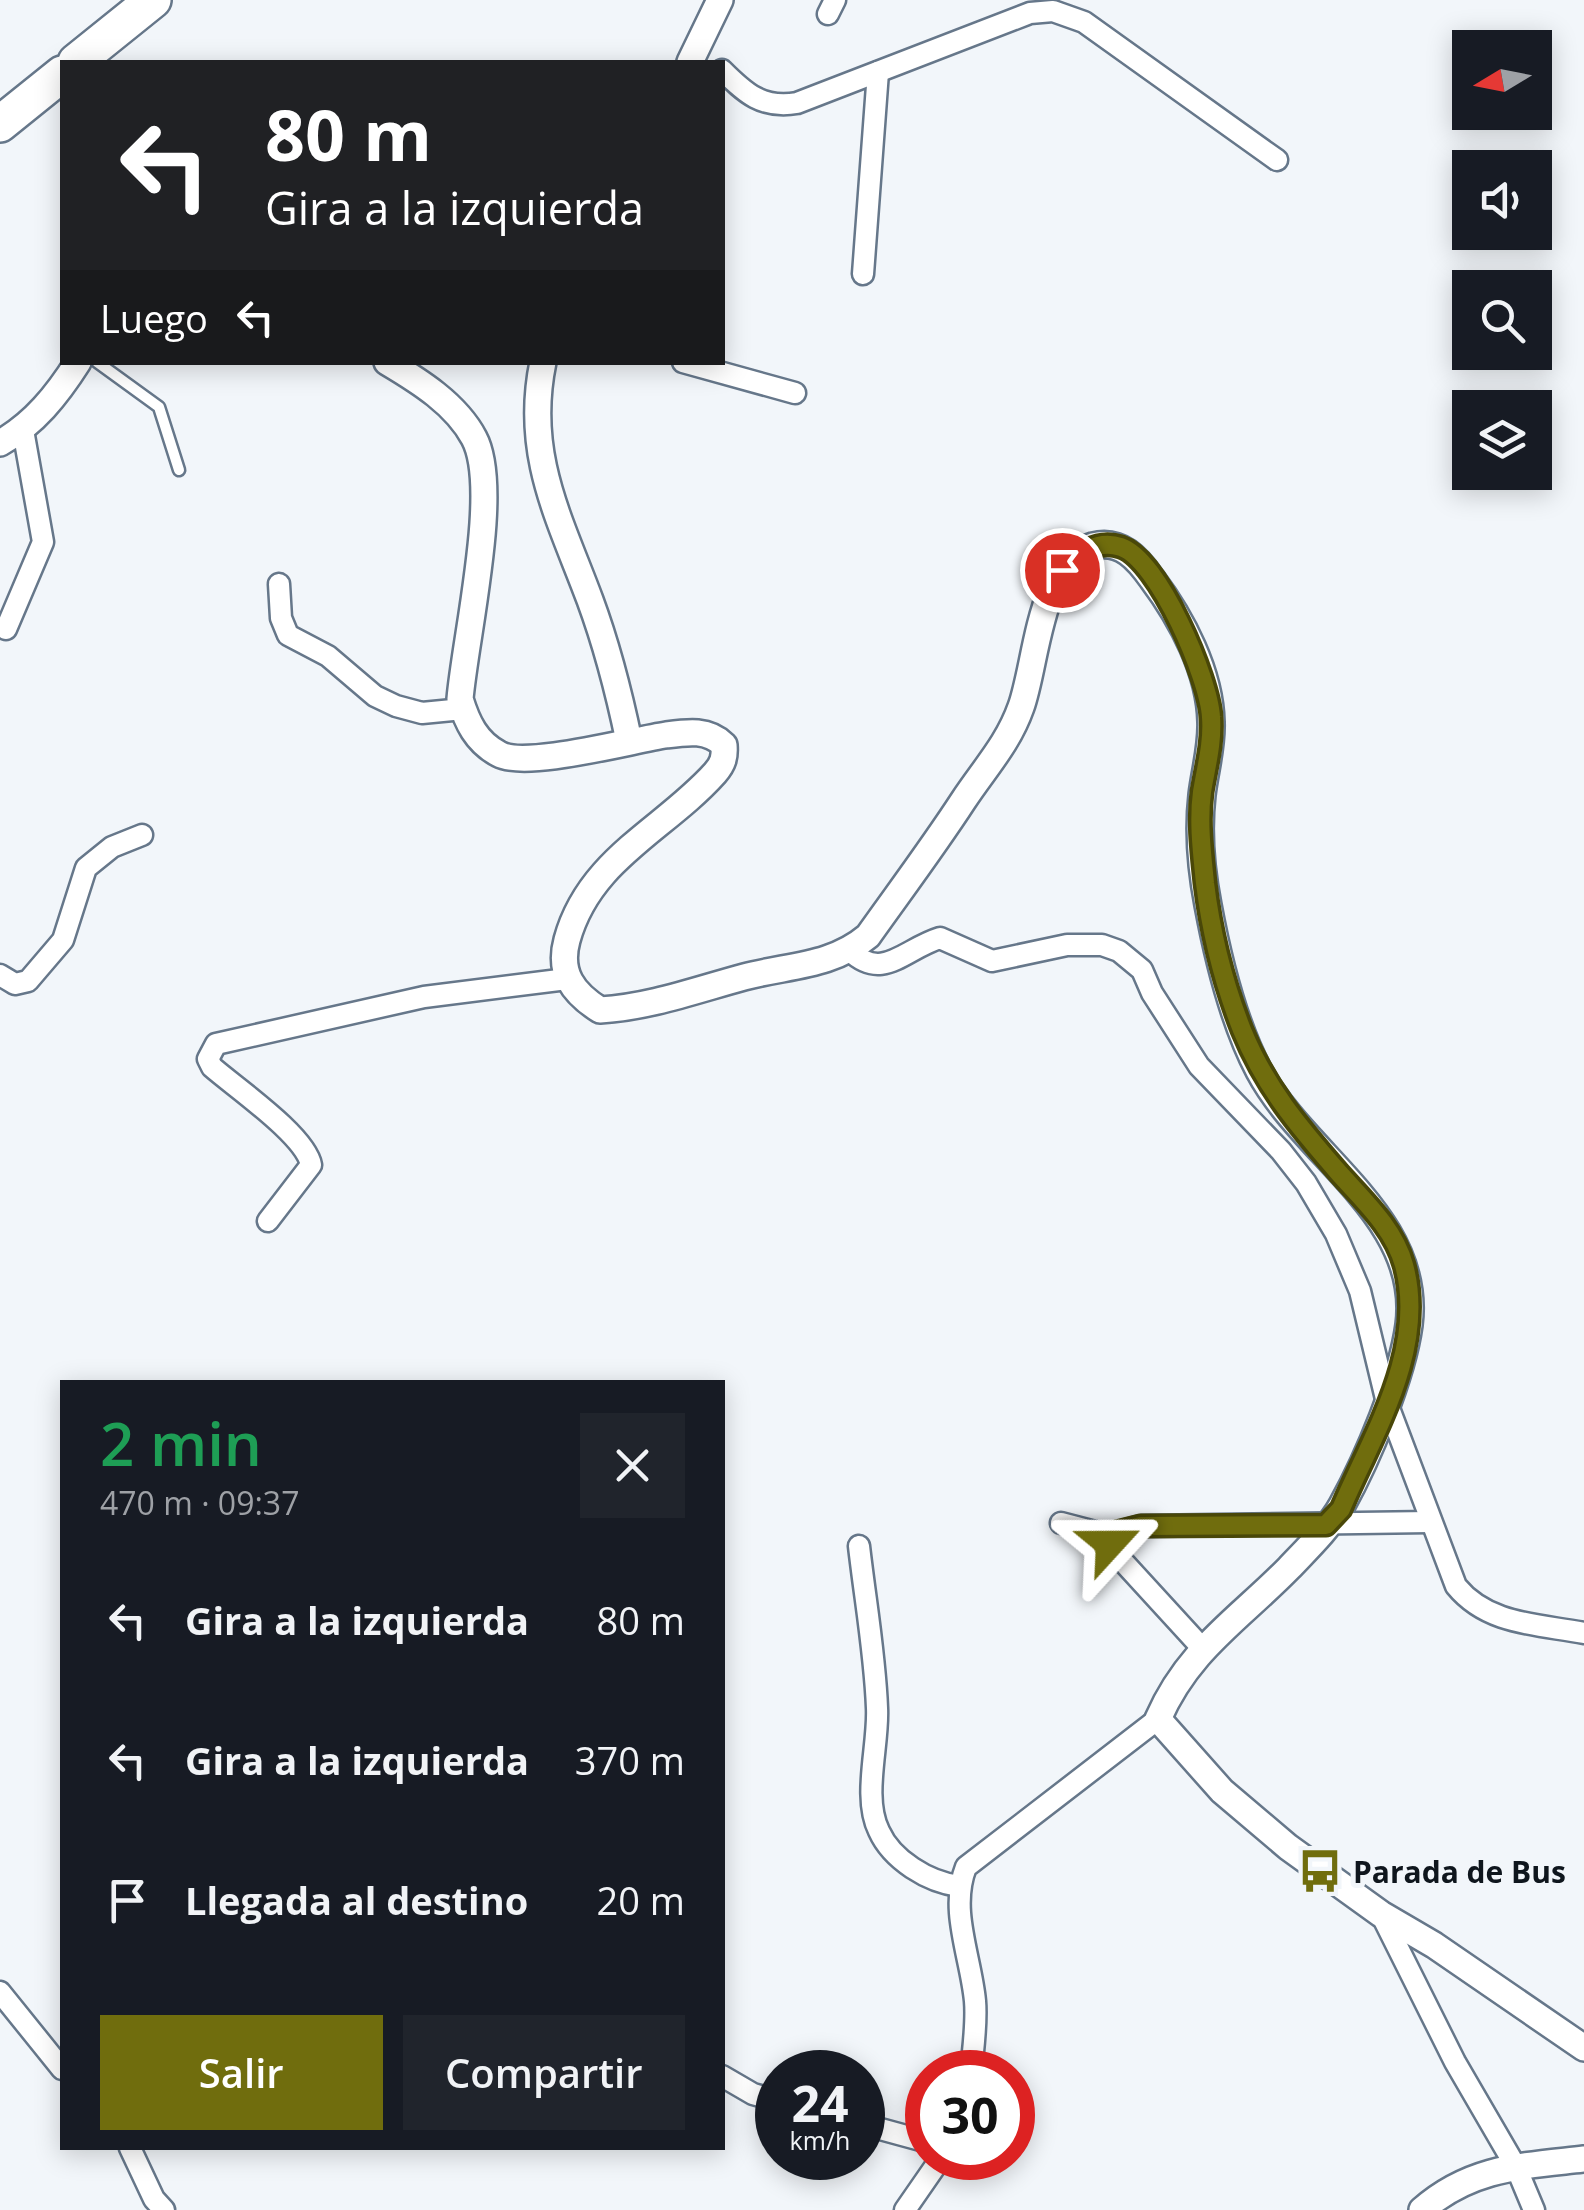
<!DOCTYPE html>
<html lang="es">
<head>
<meta charset="utf-8">
<style>
	:root { --surface:#171b24; --page:#20242c; --text:#f1f3f6; --muted:#9ea1a6; --accent:#706d0d }
	body { margin:0; font-family:"Open Sans",sans-serif; background:var(--page); color:var(--text); height:100vh; display:flex; flex-direction:column; font-size:38px; white-space:nowrap }
	* { box-sizing:border-box; margin:0 }
	p { font-size:32px; color:var(--muted) }
	.icon { flex:none; width:55px; height:55px; fill:none; stroke:currentColor; stroke-width:2; stroke-linecap:round; stroke-linejoin:round }
	.map { position:relative; flex:1; overflow:hidden }
	.side { position:absolute; left:60px; top:1380px; width:665px; height:770px; display:flex; flex-direction:column; background:var(--surface); border-radius:0px; box-shadow:0 5px 25px #0003 }
	.side>* { flex:none }
	.hud { position:absolute; left:60px; top:60px; width:665px; height:305px; border-radius:0px; box-shadow:0 5px 25px #0003; background:#202124; color:#fff; overflow:hidden }
	.needle { width:65px; rotate:260deg }
	.controls { position:absolute; left:1452px; top:30px; display:grid; gap:20px }
	.controls a { display:grid; place-items:center; width:100px; height:100px; border-radius:0px; background:var(--surface); box-shadow:0 5px 25px #0003; font-size:50px }
	.speed { position:absolute; left:755px; top:2050px; display:flex; gap:20px; font-size:50px; font-weight:700; text-align:center }
	.speed>* { display:grid; place-content:center; width:130px; height:130px; border-radius:50%; background:var(--surface); box-shadow:0 5px 25px #0003; line-height:1 }
	.speed small { font-size:25px; font-weight:400 }
	.speed .limit { border:15px solid #d22; background:#fff; color:#111 }
	.pin { position:absolute; display:grid; place-items:center; width:85px; height:85px; color:#fff; margin:-42px; border:5px solid #fff; border-radius:50%; box-shadow:0 2px 10px #0007 }
	.me { position:absolute; width:110px; margin:-55px; rotate:66deg; stroke-linejoin:round; filter:drop-shadow(0 0 8px #0008) }
	.turn { display:flex; align-items:center; gap:35px; height:210px; padding:0 40px; font-size:45px }
	.turn .icon { width:130px; height:130px; stroke-width:2.5 }
	.turn b { display:block; font-size:70px; line-height:85px }
	.then { display:flex; align-items:center; height:95px; padding:0 40px; background:#0003; gap:20px; font-size:38px }
	.round { display:grid; place-items:center; flex:none; width:105px; height:105px; border-radius:0px; background:var(--page) }
	.overview { display:flex; align-items:center; justify-content:space-between; height:170px; padding:0 40px }
	h1 { font-size:60px; font-weight:600; line-height:75px; color:#1e9e55 }
	.cta { display:flex; gap:20px; margin-top:auto; padding:20px 40px }
	.cta a { flex:1; height:115px; border-radius:0px; background:var(--accent); color:#fff; font-size:40px; font-weight:600; line-height:115px; text-align:center }
	.cta a+a { background:var(--page); color:var(--text) }
	ul { padding:0; list-style:none }
	li { display:flex; align-items:center; gap:30px; height:140px; padding:0 40px }
	li div { flex:1 }
	li b { display:block; font-size:38px }
	li em { font-style:normal }
	.map>svg:first-child { display:block }
	.lines { fill:none; stroke-linecap:round; stroke-linejoin:round }
	.service-casing { stroke:#66778a; stroke-width:15 }
	.minor-casing { stroke:#66778a; stroke-width:25 }
	.tertiary-casing { stroke:#66778a; stroke-width:30 }
	.trunk-casing { stroke:#66778a; stroke-width:40 }
	.service { stroke:#fff; stroke-width:10 }
	.minor { stroke:#fff; stroke-width:20 }
	.tertiary { stroke:#fff; stroke-width:25 }
	.trunk { stroke:#fff; stroke-width:35 }
	.route-casing { stroke:#494708; stroke-width:25 }
	.route { stroke:#706d0d; stroke-width:18 }
	.labels { text-anchor:middle; dominant-baseline:central; stroke-width:10; stroke-linejoin:round; paint-order:stroke }
	.poi-label { font-size:30px; font-weight:bold; fill:#0f161d; stroke:#f2f6fa; text-anchor:start }
</style>
</head>
<body>
<div class="map">
<svg width="1584" height="2210" viewBox="0 0 1584 2210">
	<rect width="100%" height="100%" fill="#f2f6fa"/>
	<g class="lines">
		<g class="service-casing">
			<path id="service" d="M97 362 159 407 179 470"/>
		</g>
		<g class="minor-casing">
			<g id="minor">
				<path d="M828 14 835 0"/>
				<path d="M722 70C745 93 762 109 797 103L1030 13 1053 11 1084 22 1277 160"/>
				<path d="M863 274 878 72"/>
				<path d="M683 362 795 393"/>
				<path d="M279 584 281 618 288 635 328 656 375 696 396 706 422 713 463 709"/>
				<path d="M6 629 43 542 23 430"/>
				<path d="M850 951C883 982 904 949 940 938L992 961 1067 945H1102L1119 951 1142 970 1152 993 1199 1066 1281 1151 1306 1183 1336 1234 1360 1291 1387 1403 1456 1586C1488 1625 1537 1624 1584 1633"/>
				<path d="M0 975 15 984 28 981 63 940 86 868 112 847 142 835"/>
				<path d="M268 1221 311 1165C306 1136 236 1088 212 1067L208 1059 216 1044 424 997 567 979"/>
				<path d="M1061 1523 1107 1535 1141 1526 1430 1522"/>
				<path d="M1113 1533 1110 1545 1116 1554 1203 1649"/>
				<path d="M859 1546C865 1599 875 1654 877 1708 879 1745 862 1797 879 1831 892 1860 928 1882 959 1886"/>
				<path d="M1381 1914 1455 2062 1516 2167 1534 2210"/>
				<path d="M0 1992 62 2069"/>
				<path d="M971 2072C973 2049 977 2024 975 2001 971 1957 949 1910 966 1867L1158 1719"/>
				<path d="M722 2076 753 2094 778 2101"/>
				<path d="M862 2124 928 2142"/>
				<path d="M130 2148 154 2199 164 2210"/>
				<path d="M905 2210 941 2158"/>
			</g>
		</g>
		<g class="tertiary-casing">
			<g id="tertiary">
				<path d="M690 62 720 0"/>
				<path d="M387 362C419 381 456 404 474 438 501 488 465 638 460 699 467 722 476 742 499 754 525 769 632 740 666 735 688 732 708 729 724 745 725 757 723 764 715 773 664 830 589 859 567 940 558 973 573 993 600 1010 650 1007 696 990 744 977 789 965 831 967 868 936 900 891 933 847 963 801 984 769 1008 744 1021 707 1037 663 1039 562 1093 546 1121 539 1138 559 1152 579 1182 619 1210 672 1211 722 1212 747 1205 770 1202 795 1198 830 1201 869 1208 905 1218 959 1233 1022 1259 1071 1304 1156 1423 1217 1409 1325 1402 1377 1368 1458 1342 1505 1330 1527 1306 1550 1289 1568 1238 1620 1188 1650 1158 1719L1222 1791 1288 1847 1381 1914 1434 1945 1584 2048"/>
				<path d="M543 362C524 454 559 517 590 600 607 646 619 693 629 741"/>
				<path d="M0 443C34 424 57 395 78 362"/>
				<path d="M1422 2210C1471 2167 1523 2166 1584 2159"/>
			</g>
		</g>
		<g class="trunk-casing">
			<g id="trunk">
				<path d="M76 62 153 0"/>
				<path d="M0 124 62 74"/>
			</g>
		</g>
		<use href="#service" class="service"/>
		<use href="#minor" class="minor"/>
		<use href="#tertiary" class="tertiary"/>
		<use href="#trunk" class="trunk"/>
	</g>
	<g class="lines">
		<g class="route-casing">
			<path id="route" d="M1062 570C1079 554 1096 539 1121 547 1159 560 1209 679 1211 717 1213 743 1206 767 1202 792 1198 822 1202 853 1205 883 1211 932 1224 984 1242 1030 1265 1087 1299 1127 1339 1173 1363 1200 1394 1228 1404 1265 1427 1349 1373 1434 1341 1509L1326 1525 1141 1526 1113 1533 1110 1544"/>
		</g>
		<use href="#route" class="route"/>
	</g>
	<defs>
		<g id="bus-bare" transform="scale(3.45)"><path d="M-5-6H5V4H4V6H2V4H-2V6H-4V4H-5ZM-3.5-4V0h7V-4ZM-3.5 1.2v1.5H-2V1.2ZM2 1.2v1.5H3.5V1.2Z" fill="#706d0d" stroke="#f2f6fa" stroke-width="2.5" paint-order="stroke"/></g>
	</defs>
	<g fill-rule="evenodd">
		<use href="#bus-bare" x="1320" y="1871"/>
	</g>
	<g class="labels">
		<g class="poi-label">
			<text x="1353" y="1871">Parada de Bus</text>
		</g>
	</g>
</svg>
<div class="controls">
<a><svg class="needle" viewBox="-14 -14 28 28"><path d="M0-13l5 13h-10z" fill="#e53935"/><path d="M0 13l5-13h-10z" fill="#9ea1a6"/></svg></a>
<a><svg class="icon" aria-label="sound" viewBox="0 0 24 24"><path d="M4 9h4l5-4v14l-5-4H4zM17 9q2 3 0 6"/></svg></a>
<a><svg class="icon" aria-label="search" viewBox="0 0 24 24"><circle cx="10" cy="10" r="6"/><path d="M15 15l6 6"/></svg></a>
<a><svg class="icon" aria-label="layers" viewBox="0 0 24 24"><path d="M12 4l9 5-9 5-9-5zM3 14l9 5 9-5"/></svg></a>
</div>
<div class="speed"><div>24<small>km/h</small></div><div class="limit">30</div></div>
<div class="pin" style="left:1062px;top:570px;background:#d93025"><svg class="icon" aria-label="arrive" viewBox="0 0 24 24"><path d="M6 21V4h12l-3 4 3 4H6"/></svg></div>
<svg class="me" style="left:1110px;top:1544px" viewBox="-20 -20 40 40"><path d="M0-17L14 15 0 8-14 15z" fill="#706d0d" stroke="#fff" stroke-width="4"/></svg>
<div class="hud">
<div class="turn"><svg class="icon" aria-label="left" viewBox="0 0 24 24"><path d="M17 20v-9H6M10 6l-5 5 5 5"/></svg><div><b>80 m</b>Gira a la izquierda</div></div>
<div class="then">Luego<svg class="icon" aria-label="left" viewBox="0 0 24 24"><path d="M17 20v-9H6M10 6l-5 5 5 5"/></svg></div>
</div>
<section class="side">
<div class="overview"><div><h1>2 min</h1><p>470 m · 09:37</p></div><a class="round"><svg class="icon" aria-label="close" viewBox="0 0 24 24"><path d="M6 6l12 12M18 6L6 18"/></svg></a></div>
<ul>
<li><svg class="icon" aria-label="left" viewBox="0 0 24 24"><path d="M17 20v-9H6M10 6l-5 5 5 5"/></svg><div><b>Gira a la izquierda</b></div><em>80 m</em></li>
<li><svg class="icon" aria-label="left" viewBox="0 0 24 24"><path d="M17 20v-9H6M10 6l-5 5 5 5"/></svg><div><b>Gira a la izquierda</b></div><em>370 m</em></li>
<li><svg class="icon" aria-label="arrive" viewBox="0 0 24 24"><path d="M6 21V4h12l-3 4 3 4H6"/></svg><div><b>Llegada al destino</b></div><em>20 m</em></li>
</ul>
<div class="cta"><a>Salir</a><a>Compartir</a></div>
</section>
</div>
</body>
</html>
